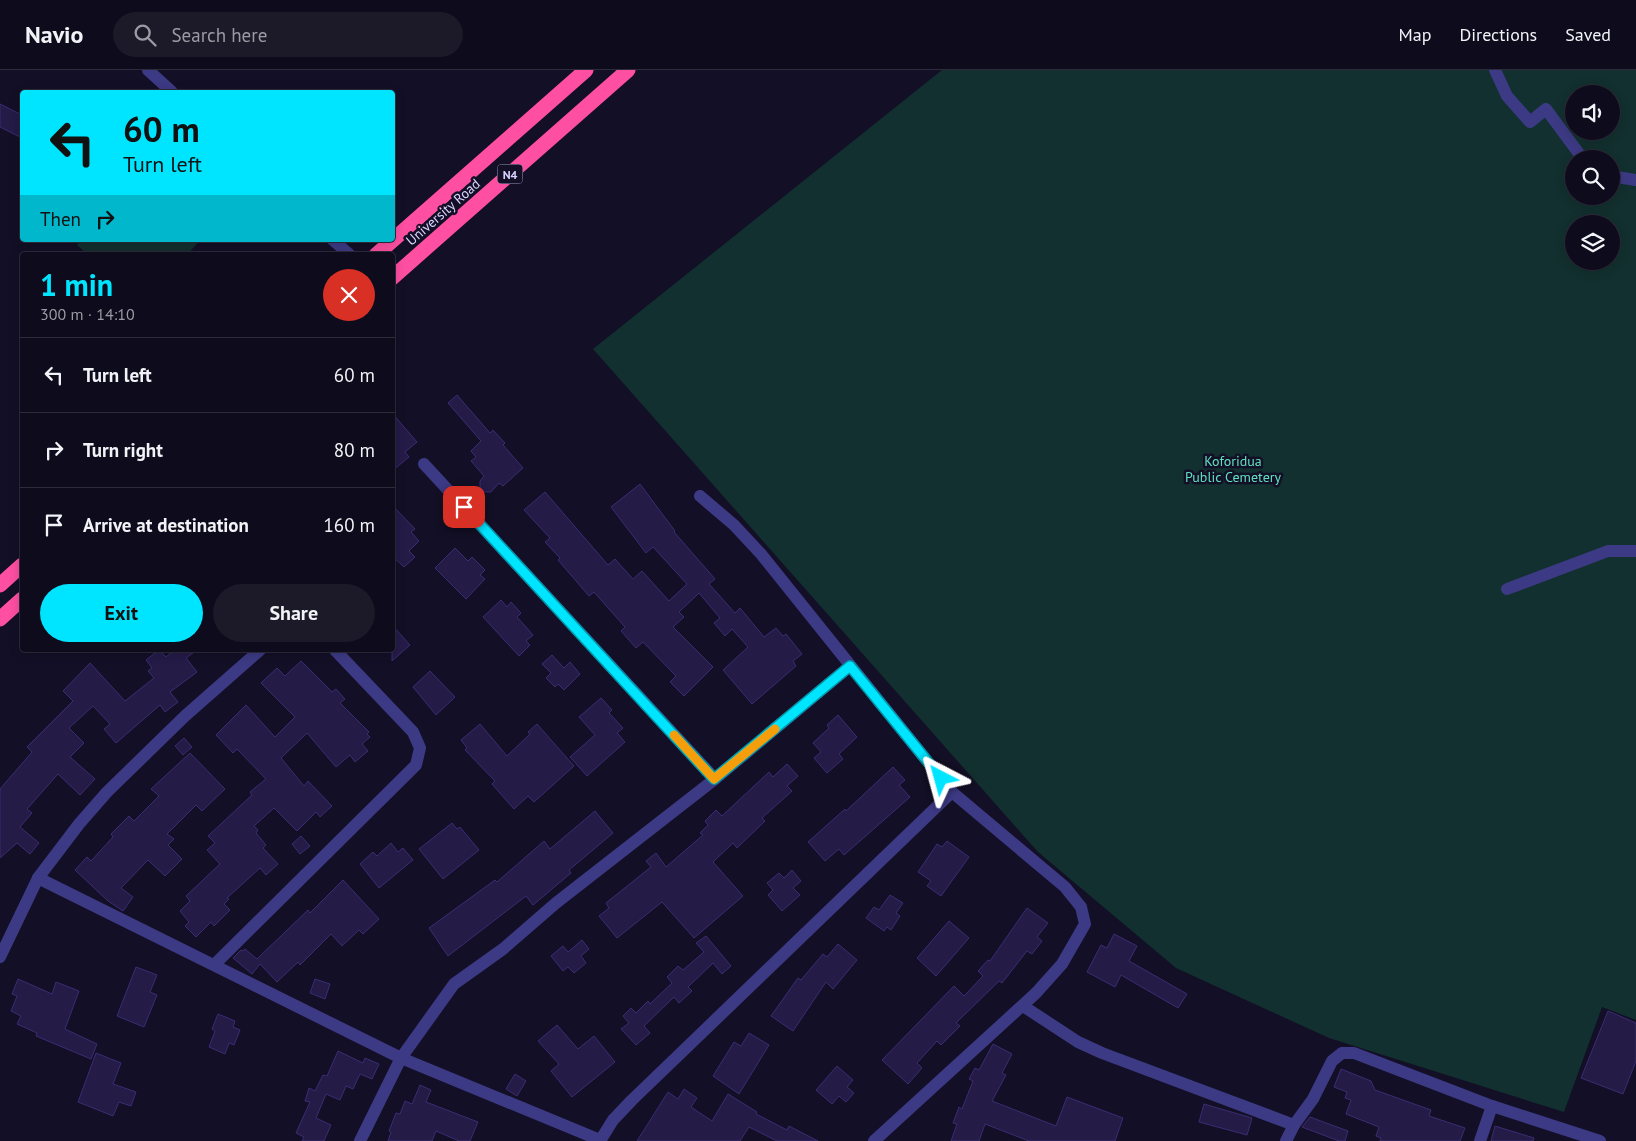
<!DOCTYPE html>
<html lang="en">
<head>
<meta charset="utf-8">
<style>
	:root { --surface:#0e0b1c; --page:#1c1929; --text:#f1f3f6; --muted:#9b9ba3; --line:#2e2b3b; --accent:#00e5ff }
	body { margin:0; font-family:"PT Sans",sans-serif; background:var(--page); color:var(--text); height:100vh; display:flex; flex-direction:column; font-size:19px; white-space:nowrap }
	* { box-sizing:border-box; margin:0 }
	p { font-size:16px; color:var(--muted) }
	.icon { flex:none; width:28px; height:28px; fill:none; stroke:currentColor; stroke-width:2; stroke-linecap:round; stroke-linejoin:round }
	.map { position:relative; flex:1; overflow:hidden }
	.sheet { position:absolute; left:20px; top:182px; width:375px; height:400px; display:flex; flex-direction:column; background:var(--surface); border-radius:5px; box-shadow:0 2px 12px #0003,0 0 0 1px var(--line) }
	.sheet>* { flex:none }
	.banner { position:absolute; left:20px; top:20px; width:375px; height:152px; border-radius:5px; box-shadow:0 2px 12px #0003,0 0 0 1px var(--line); background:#00e5ff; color:#111; overflow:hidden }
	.buttons { position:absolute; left:1565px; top:15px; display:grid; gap:10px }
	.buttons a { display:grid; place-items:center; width:55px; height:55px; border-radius:50%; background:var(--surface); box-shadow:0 2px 12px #0003,0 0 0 1px var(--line); font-size:25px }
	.pin { position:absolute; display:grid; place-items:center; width:42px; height:42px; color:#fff; margin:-21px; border-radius:10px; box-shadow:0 2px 8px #0006 }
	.me { position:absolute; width:55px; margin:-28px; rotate:321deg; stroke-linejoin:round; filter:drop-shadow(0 0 4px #0008) }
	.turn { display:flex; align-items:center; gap:18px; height:105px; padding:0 20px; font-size:22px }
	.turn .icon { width:65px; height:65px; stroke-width:2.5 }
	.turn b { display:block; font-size:35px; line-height:42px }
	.then { display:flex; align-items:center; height:48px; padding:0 20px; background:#0003; gap:10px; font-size:19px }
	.round { display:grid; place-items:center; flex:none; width:52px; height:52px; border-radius:26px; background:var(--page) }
	.head { display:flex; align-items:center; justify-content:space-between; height:85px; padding:0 20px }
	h1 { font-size:30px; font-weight:700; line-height:38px; color:var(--accent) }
	.primary-button { display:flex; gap:10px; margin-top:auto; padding:10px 20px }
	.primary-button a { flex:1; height:58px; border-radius:30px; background:var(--accent); color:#111; font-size:20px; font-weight:700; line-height:58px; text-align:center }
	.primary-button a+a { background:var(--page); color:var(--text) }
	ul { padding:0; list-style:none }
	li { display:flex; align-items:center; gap:15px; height:75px; padding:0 20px; border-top:1px solid var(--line) }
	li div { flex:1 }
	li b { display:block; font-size:19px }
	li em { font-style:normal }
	header { display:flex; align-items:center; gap:30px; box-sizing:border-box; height:70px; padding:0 25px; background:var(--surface); border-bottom:1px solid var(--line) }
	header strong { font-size:24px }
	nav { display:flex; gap:28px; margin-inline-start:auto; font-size:18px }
	.search { width:350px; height:45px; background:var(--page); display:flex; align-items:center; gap:12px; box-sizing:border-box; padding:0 18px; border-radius:28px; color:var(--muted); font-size:19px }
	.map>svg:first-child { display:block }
	.green { fill:#12302f; fill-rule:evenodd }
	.building { fill:#241b47; stroke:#3b2d73 }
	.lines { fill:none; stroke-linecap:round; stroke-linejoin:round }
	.street { stroke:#3d3a85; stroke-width:12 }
	.highway { stroke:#ff4fa3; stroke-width:15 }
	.route-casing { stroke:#0095a6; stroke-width:12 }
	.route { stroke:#00e5ff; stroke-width:9 }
	.slow { stroke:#f59e0b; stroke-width:9 }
	.labels { text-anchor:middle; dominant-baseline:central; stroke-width:5; stroke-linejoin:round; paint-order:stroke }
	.shield { fill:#130f26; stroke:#9e99be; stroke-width:1 }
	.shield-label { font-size:12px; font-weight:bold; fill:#d9d4ff }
	.street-label { font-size:14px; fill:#d9d4ff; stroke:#130f26 }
	.park-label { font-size:14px; fill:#5fe0c0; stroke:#130f26 }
</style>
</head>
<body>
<header>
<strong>Navio</strong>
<div class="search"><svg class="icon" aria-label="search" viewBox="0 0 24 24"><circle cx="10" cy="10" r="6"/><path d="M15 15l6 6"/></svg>Search here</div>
<nav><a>Map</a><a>Directions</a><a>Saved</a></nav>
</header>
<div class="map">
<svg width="1636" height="1071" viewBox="0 0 1636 1071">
	<rect width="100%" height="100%" fill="#130f26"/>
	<g class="green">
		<path d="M942 0H1636V950L1602 937 1564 1042 1329 968 1176 898 1038 782 593 279ZM1574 24H1611V61H1574ZM1574 89H1611V126H1574ZM1574 154H1611V191H1574Z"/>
		<path d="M81 170H200L187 185H88L77 175Z"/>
	</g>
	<g class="building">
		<path d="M0 34 22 45V68L0 57Z"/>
		<path d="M457 325 490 363 493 360 505 373 503 375 523 398 503 416 499 413 491 422H485L480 417V411L484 406 471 391 476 387 471 381 481 371 448 333Z"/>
		<path d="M392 343 417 372 405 382 409 387 392 401Z"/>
		<path d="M640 414 675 461 674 462 715 509 709 514 735 543 740 538 764 567 776 558 783 566 786 564 802 584 793 591 796 596 752 634 723 600 748 577 732 559 725 566 714 553 720 548 699 523 679 542 684 547 673 557 713 597 684 626 670 612 676 606 643 572 636 578 621 561 625 557 594 522 589 526 558 490 560 488 545 472 550 468 524 440 545 422 608 495 615 489 633 509 642 501 669 531 687 514 653 477 646 483 611 437Z"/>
		<path d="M392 435 415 459 411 462 419 471 409 481 415 487 404 497 392 486Z"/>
		<path d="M455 478 468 491 472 487 485 500 480 505 485 509 466 529 435 498Z"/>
		<path d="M501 530 507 537 511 532 521 543 517 547 533 565 526 571 530 575 519 586 483 547Z"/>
		<path d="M392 555 410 575 392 591Z"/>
		<path d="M159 580 166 587 174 580H197L186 588 197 602 170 622 178 632 165 642 160 635 116 673 104 659 110 654 93 636 69 658 84 673 70 687 95 709 80 725 58 704 27 739 32 743 20 757 39 773 30 784 17 773 0 788V719L32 682 27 677 73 631 63 621 90 593 125 631 154 608 148 601 152 598 146 590Z"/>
		<path d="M552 585 564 598 570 592 580 604 564 620 558 614 555 617 546 608 551 603 542 594Z"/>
		<path d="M301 591 332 622 336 619 345 629 340 633 369 662 367 664 370 667 362 674 368 681 355 692 350 685 336 697 307 663 281 688 304 716 308 711 332 736 320 747 316 742 297 761 274 738 254 756 258 760 256 763 266 775 263 778 278 794 266 805 260 798 227 828 229 829 224 834 230 840 214 856 211 852 196 867 185 856 189 852 180 841 190 831 186 826 220 794 207 780 215 773 208 766 252 725 250 722 266 709 237 679 233 683 216 665 246 635 275 667 295 647 261 613 277 598 285 606Z"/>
		<path d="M430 601 455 627 436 645 413 617Z"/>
		<path d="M601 628 612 640 609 643 623 658 617 663 625 672 587 706 570 687 595 665 579 647Z"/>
		<path d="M838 645 857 667 839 684 843 689 827 703 814 688 821 682 813 673 829 658 827 655Z"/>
		<path d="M480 654 507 686 530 664 528 662 537 654 574 696 534 732 528 726 514 739 492 714 495 711 465 680 467 678 461 670Z"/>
		<path d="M184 668 192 677 183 685 175 676Z"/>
		<path d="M190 683 225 719 202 741 196 735 167 764 174 769 168 775 182 789 165 806 148 790 121 818 133 827 123 841 108 831 75 800 87 787 91 791 113 767 111 764 129 746 134 751 159 726 151 719Z"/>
		<path d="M787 694 798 706 787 716 792 721 762 748 765 751 737 778 733 773 713 792 743 826 694 868 662 832 617 868 599 846 609 838 606 833 651 797 646 791 656 783 666 797 703 765 700 763 708 755 705 751 716 740 722 746 769 702 773 707Z"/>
		<path d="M893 697 905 710 899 715 910 727 844 785 839 779 825 791 808 772 845 739 846 741Z"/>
		<path d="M595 741 613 763 569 800 571 803 533 835 526 826 448 886 429 858 495 810 497 812 544 771 550 779Z"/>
		<path d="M452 753 457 759 460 757 479 780 443 809 419 779Z"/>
		<path d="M301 766 310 776 300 784 292 774Z"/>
		<path d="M947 771 969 787 941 826 927 816 931 811 918 802 937 774 942 777Z"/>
		<path d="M391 773 398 782 403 778 413 790 379 818 360 794 373 782 377 786Z"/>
		<path d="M792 800 801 811 793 818 800 825 782 841 768 825 773 820 767 813 779 803 784 808Z"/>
		<path d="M343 810 379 849 363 864 359 860 342 876 331 864 300 895 298 892 277 912 260 894 252 904 233 888 241 880 243 881 245 879 257 889 308 840 310 843Z"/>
		<path d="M890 825 903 833 896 843 900 846 891 860 887 857 884 861 866 848 874 837 879 840Z"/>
		<path d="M1027 838 1048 853 1037 867 1042 871 1032 884 1027 881 1002 913 999 911 956 953 960 956 941 975 937 971 917 993 922 998 908 1014 882 990 954 916 964 926 983 906 978 901 988 890 990 891Z"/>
		<path d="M949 851 969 868 936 906 917 888Z"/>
		<path d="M1114 864 1137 876 1129 891 1187 924 1178 938 1121 905 1115 917 1087 902 1101 875 1107 878Z"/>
		<path d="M706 866 731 896 722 904 713 893 688 917 692 921 679 933 674 927 644 956 650 963 636 975 621 959 629 953 623 946 631 938 636 943 648 931 650 934 672 913 667 907 678 896 683 900 704 882 696 873Z"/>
		<path d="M582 870 589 879 581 886 586 893 574 903 568 897 563 901 551 886 563 876 568 882Z"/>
		<path d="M838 874 857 890 833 919 826 912 793 961 771 946 798 908 801 910 823 884 827 887Z"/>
		<path d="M136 897 157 905 150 922 157 925 144 957 117 946Z"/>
		<path d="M18 909 52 924 56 912 79 921 65 959 97 974 91 989 36 966 37 963 17 954 21 946 11 941 17 926 12 924Z"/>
		<path d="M315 909 330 914 325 929 310 923Z"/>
		<path d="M1608 941 1636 953V991L1623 1024 1581 1008Z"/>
		<path d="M218 944 235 951 233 957 240 960 234 975 229 973 225 984 209 977 215 961 212 959Z"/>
		<path d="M557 955 578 979 594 966 615 992 572 1027 551 1001 559 994 538 971Z"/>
		<path d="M749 963 769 975 739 1024 713 1006 734 972 741 976Z"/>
		<path d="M993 974 1012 984 1002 1003 1006 1005 992 1031 1056 1056 1067 1027 1123 1048 1115 1071H1029L985 1054 979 1071H951L957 1054 953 1053 959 1037 962 1039 973 1011 969 1009 975 998 979 1000Z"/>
		<path d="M338 981 363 993 365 988 379 994 372 1009 360 1004 353 1019 346 1016 340 1030 326 1024 316 1048 331 1055 324 1071H302L304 1067 296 1063 310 1032 305 1031 309 1018 315 1021 323 1005 327 1006Z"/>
		<path d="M96 983 121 993 113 1014 136 1022 131 1036 119 1032 113 1046 78 1032Z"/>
		<path d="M837 996 853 1010 847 1017 854 1023 846 1032 839 1026 832 1034 816 1020Z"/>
		<path d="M1341 999 1371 1011 1375 1020 1431 1040 1429 1046 1465 1058 1460 1071H1380L1381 1068 1376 1066 1379 1057 1346 1044 1351 1030 1345 1028 1347 1022 1334 1017Z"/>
		<path d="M515 1004 526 1011 517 1026 506 1019Z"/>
		<path d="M420 1015 431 1020 426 1032 478 1052 470 1071H459L436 1061 432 1071H388L391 1062 389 1061 396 1043 400 1044 405 1031 412 1034Z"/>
		<path d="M684 1019 697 1028 691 1037 712 1051 728 1024 757 1042 756 1044 787 1060 789 1056 818 1071H777L749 1057 740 1071H637L668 1022 678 1029Z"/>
		<path d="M1204 1034 1252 1048 1247 1065 1199 1052Z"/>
		<path d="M1310 1047 1348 1061 1345 1071H1339L1302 1057Z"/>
		<path d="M1495 1056 1534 1068 1533 1071H1491Z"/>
	</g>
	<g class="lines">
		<g class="street">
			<path d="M148 0 172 22"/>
			<path d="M1495 0 1507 26 1530 52 1546 39 1583 89"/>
			<path d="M1611 106 1636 110"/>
			<path d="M333 170 350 185"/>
			<path d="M424 394 715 709"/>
			<path d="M700 426 734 455 761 484 952 722 1065 817 1081 837 1085 854 1062 894 1036 923 874 1071"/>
			<path d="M1507 519 1608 481H1636"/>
			<path d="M38 808 401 988 600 1070"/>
			<path d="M0 887 38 808 79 754 107 722 185 646 260 580"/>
			<path d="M215 894 416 695 420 678 413 662 335 580"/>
			<path d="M1023 936 1078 972 1102 983 1294 1055"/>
			<path d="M360 1071 401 988 454 914 503 879 556 833 715 709 850 596"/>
			<path d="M600 1071 613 1050 632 1030 952 722"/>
			<path d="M1286 1071 1294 1055 1313 1029 1332 991 1342 983H1354L1492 1036 1600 1071"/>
			<path d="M1480 1071 1492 1036"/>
		</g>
		<g class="highway">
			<path d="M376 185 586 0"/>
			<path d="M392 208 628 0"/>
			<path d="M0 515 22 495"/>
			<path d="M0 549 22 529"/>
		</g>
	</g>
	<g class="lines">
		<g class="route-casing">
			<path id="route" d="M464 437 714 709 850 596 941 708"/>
		</g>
		<use href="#route" class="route"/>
		<path class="slow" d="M674 665 714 709 775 659"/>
	</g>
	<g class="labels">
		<rect class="shield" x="497.5" y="94.5" width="25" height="19" rx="4"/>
		<g class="shield-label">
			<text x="510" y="104">N4</text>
		</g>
		<g class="street-label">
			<text transform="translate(443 142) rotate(-41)">University Road</text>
		</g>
		<g class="park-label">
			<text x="1233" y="391">Koforidua<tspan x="1233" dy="16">Public Cemetery</tspan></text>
		</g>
	</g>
</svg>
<div class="buttons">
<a><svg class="icon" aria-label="sound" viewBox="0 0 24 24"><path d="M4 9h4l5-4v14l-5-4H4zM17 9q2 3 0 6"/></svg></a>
<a><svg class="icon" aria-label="search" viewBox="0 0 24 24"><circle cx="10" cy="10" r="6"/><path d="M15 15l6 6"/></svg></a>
<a><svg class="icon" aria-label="layers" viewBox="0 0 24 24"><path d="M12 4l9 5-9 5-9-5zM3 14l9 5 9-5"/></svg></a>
</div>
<div class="pin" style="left:464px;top:437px;background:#d93025"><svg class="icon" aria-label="arrive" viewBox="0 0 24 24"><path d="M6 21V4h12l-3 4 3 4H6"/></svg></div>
<svg class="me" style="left:941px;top:708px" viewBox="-20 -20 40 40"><path d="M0-17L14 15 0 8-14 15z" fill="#00e5ff" stroke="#fff" stroke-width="4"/></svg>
<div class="banner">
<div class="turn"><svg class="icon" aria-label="left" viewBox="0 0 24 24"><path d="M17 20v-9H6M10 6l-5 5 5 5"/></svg><div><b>60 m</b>Turn left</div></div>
<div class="then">Then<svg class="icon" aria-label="right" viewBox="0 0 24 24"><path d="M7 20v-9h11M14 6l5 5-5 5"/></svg></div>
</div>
<section class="sheet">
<div class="head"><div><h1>1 min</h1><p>300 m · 14:10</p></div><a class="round" style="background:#d93025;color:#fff"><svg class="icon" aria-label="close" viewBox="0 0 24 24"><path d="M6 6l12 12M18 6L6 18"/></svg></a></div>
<ul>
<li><svg class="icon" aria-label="left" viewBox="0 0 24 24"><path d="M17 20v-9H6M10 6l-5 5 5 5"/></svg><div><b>Turn left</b></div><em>60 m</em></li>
<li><svg class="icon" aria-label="right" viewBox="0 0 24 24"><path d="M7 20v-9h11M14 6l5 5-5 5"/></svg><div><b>Turn right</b></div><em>80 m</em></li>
<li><svg class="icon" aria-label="arrive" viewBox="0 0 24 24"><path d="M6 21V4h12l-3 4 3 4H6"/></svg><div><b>Arrive at destination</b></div><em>160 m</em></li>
</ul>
<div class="primary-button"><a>Exit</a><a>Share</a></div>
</section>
</div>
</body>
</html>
